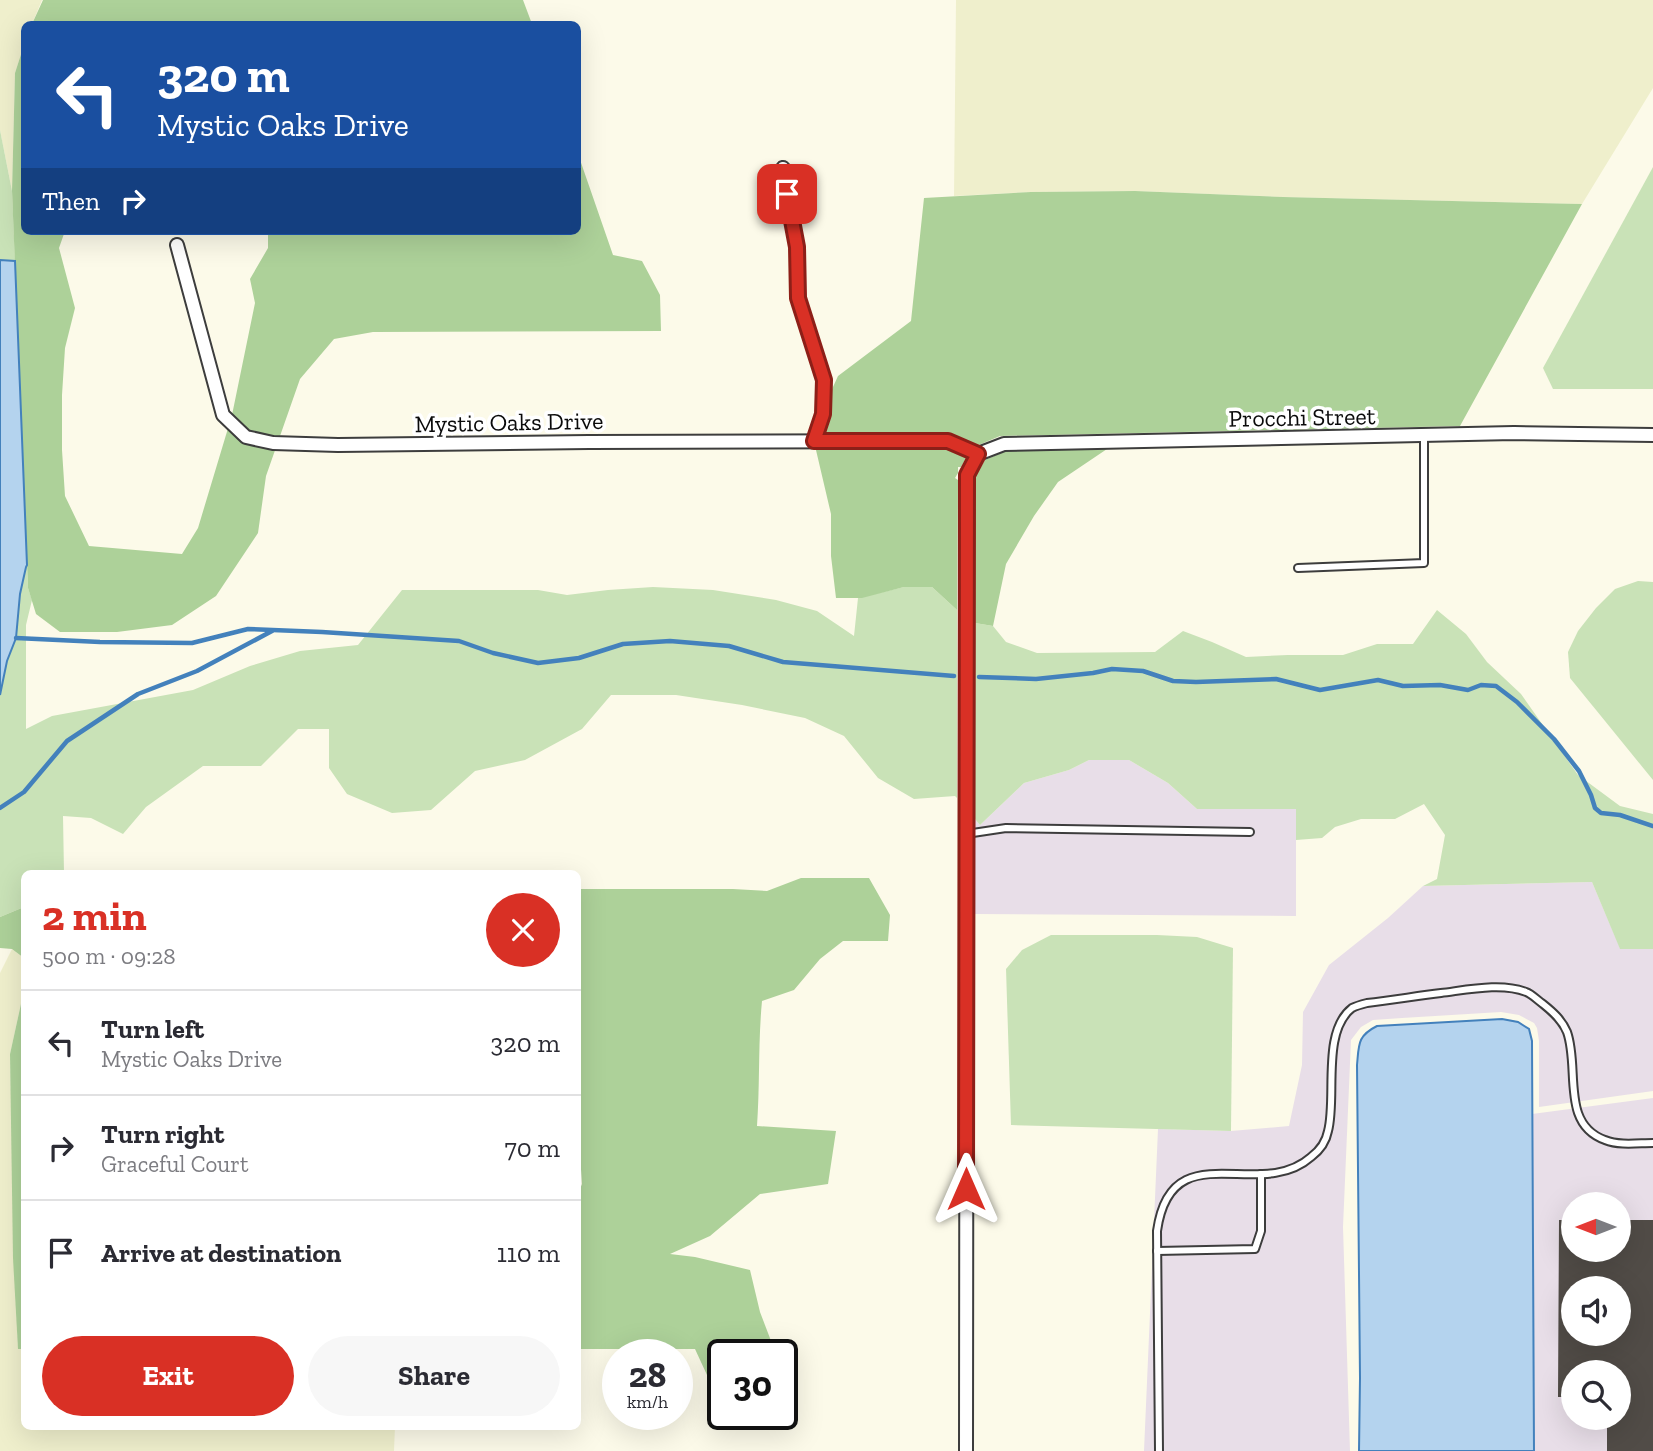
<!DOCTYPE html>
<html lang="en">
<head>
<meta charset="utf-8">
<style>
	:root { --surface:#fff; --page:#f7f7f7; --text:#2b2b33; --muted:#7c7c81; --line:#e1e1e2; --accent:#d93025 }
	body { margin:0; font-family:"Zilla Slab",serif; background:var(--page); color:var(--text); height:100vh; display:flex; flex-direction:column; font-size:26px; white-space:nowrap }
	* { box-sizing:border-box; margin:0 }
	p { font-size:23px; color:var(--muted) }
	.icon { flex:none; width:38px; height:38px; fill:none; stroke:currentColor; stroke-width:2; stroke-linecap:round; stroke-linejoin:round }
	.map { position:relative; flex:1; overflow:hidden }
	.drawer { position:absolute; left:21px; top:870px; width:560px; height:560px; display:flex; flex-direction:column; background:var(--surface); border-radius:10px; box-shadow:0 7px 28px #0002 }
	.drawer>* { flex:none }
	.hud { position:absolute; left:21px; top:21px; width:560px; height:214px; border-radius:10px; box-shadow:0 7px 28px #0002; background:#1a4fa0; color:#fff; overflow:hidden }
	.needle { width:46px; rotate:270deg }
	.fabs { position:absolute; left:1561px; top:1192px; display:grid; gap:14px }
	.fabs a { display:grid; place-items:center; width:70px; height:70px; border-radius:50%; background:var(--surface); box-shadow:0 7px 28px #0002; font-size:35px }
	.speed { position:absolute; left:602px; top:1339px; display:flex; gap:14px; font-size:35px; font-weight:700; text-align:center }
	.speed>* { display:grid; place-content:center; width:91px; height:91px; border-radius:50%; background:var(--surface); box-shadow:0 7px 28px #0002; line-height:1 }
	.speed small { font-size:18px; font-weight:400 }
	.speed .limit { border:4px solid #111; border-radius:10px; background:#fff; color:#111 }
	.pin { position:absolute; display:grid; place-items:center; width:60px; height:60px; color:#fff; margin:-30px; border-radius:14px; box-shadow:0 4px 10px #0006 }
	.me { position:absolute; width:77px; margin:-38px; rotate:0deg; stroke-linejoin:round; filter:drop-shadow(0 0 5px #0008) }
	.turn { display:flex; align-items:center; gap:24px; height:147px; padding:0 21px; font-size:32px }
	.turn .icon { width:91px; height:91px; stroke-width:2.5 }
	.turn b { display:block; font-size:49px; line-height:60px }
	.then { display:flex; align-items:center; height:66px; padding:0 21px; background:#0003; gap:14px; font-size:26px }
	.round { display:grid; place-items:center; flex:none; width:74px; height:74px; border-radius:37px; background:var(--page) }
	.overview { display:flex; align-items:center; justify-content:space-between; height:119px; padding:0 21px }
	h1 { font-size:42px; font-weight:800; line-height:52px; color:var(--accent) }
	.cta { display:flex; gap:14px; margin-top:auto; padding:14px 21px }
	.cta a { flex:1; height:80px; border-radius:42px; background:var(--accent); color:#fff; font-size:28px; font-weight:800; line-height:80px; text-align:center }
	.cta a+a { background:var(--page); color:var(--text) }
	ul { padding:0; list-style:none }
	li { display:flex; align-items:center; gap:21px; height:105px; padding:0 21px; border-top:2px solid var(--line) }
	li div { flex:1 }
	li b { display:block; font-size:26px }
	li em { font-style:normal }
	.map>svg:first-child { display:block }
	.industrial { fill:#e8dee8; fill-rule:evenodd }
	.farmland { fill:#efefcc }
	.green { fill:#c9e2b7 }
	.forest { fill:#add199 }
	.water { fill:#b4d3ee; stroke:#4381bc; stroke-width:2 }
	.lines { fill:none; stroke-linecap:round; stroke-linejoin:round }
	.stream { stroke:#4381bc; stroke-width:4.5 }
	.building { fill:#514c47; fill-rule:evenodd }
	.service-casing { stroke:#3d3d3d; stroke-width:10 }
	.minor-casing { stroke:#3d3d3d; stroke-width:16 }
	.service { stroke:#fff; stroke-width:6 }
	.minor { stroke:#fff; stroke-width:12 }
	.route-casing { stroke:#8d1f18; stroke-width:18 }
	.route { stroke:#d93025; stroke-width:12 }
	.labels { text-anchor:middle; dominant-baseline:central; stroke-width:7; stroke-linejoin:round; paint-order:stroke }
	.street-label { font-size:24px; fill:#0a0a0a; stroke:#fff }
</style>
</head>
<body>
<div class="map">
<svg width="1653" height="1451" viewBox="0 0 1653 1451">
	<rect width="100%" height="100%" fill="#fcfae9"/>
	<g class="industrial">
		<path d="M1089 760H1129L1168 783 1197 809H1296V916L975 914V819L980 825 1024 783 1069 770Z"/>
		<path d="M1592 882 1620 948 1653 949V1091L1539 1107V1041L1537 1028 1534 1023 1519 1015 1501 1012 1402 1018 1373 1020 1361 1027 1351 1040 1343 1227 1350 1451H1144L1158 1129 1231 1131 1289 1126 1302 1065 1303 1012 1329 965 1388 918 1423 886Z"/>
		<path d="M1653 1098V1451H1534L1532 1114ZM1573 1204H1619V1250H1573ZM1573 1288H1619V1334H1573ZM1573 1372H1619V1418H1573Z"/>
	</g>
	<g class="farmland">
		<path d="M0 0H42L32 24H24V45L15 73 12 191 0 130Z"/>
		<path d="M956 0H1653V88L1582 204 1283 197 1135 191 1031 192 954 196Z"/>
		<path d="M12 949 24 958V990L10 1054 18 1349H24V1426H395L394 1451H0V973Z"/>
	</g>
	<g class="green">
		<path d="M0 130 12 191 15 261 0 260Z"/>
		<path d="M1653 167V389H1553L1543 368Z"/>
		<path d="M27 565 28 588 32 600 26 625V729L52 716 193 690 250 666 300 651 358 645 402 590H538L567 595 608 590 653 587 713 590 776 600 817 611 854 636 858 598 904 587H932L957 610V798L955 796 914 799 878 778 844 736 805 718 742 705 676 695H611L582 729 525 760 475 771 431 810 392 813 347 794 329 768V729H298L261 766H203L146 807 123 834 91 818 63 816 64 873H24V907L0 917V695L7 661 16 638 20 594 26 567Z"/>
		<path d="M1638 581 1653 582V780L1570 678 1568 652 1578 631 1596 608 1615 589Z"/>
		<path d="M1437 610 1466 634 1487 662 1521 694 1578 775 1620 806 1653 814V949H1620L1592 882 1423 886 1437 879 1445 835 1424 804 1395 819H1361L1335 827 1322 838 1296 840V809H1197L1168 783 1129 760H1089L1069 770 1024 783 980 825 975 819V623L993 626 1006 642 1037 653 1155 652 1183 631 1212 642 1246 657 1288 655H1343L1377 644H1413Z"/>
		<path d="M1051 935H1157L1197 937 1233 948 1231 1131 1011 1125 1006 969 1022 950Z"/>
	</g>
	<g class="forest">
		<path d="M43 0H523L532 24H248L211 21H161L116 24H32Z"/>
		<path d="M24 45V231H65L59 248 75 308 65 348 62 395V450L65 496 89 546 182 554 198 528 232 415 255 303 250 279 268 248V231H578V154L613 255 642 261 660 295 661 331 373 332 334 339 300 379 266 476 258 533 216 596 172 625 117 632H60L36 614 28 588 12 191 15 73Z"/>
		<path d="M1135 191 1283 197 1582 204 1460 426 1000 436 974 447 970 451 961 467H958V473L955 478 958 480 957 610 932 587H904L862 598H836L831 556V514L812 433 838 376 911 321 924 198 1031 192Z"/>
		<path d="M1107 449 1058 482 1034 516 1006 564 993 626 975 623V477L985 460 1006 451Z"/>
		<path d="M801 878H869L890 915 888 941H843L820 959 794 990 762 1001C758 1043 760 1084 757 1126L836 1131 828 1184 760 1194 710 1236 670 1254 695 1257 750 1270 760 1312 776 1354H723V1388H713L695 1349H578V1194L582 1184 578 1125V889H733L767 891Z"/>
		<path d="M24 907V958L12 949 0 948V917Z"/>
		<path d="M24 990V1349H18L13 1258 10 1054Z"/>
	</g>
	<g class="water">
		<path d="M0 260 15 261 27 565 26 567 20 594 16 638 7 661 0 695Z"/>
		<path d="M1502 1019 1518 1022 1529 1029 1532 1041 1534 1451H1359L1360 1378 1357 1065C1359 1045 1357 1036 1377 1026Z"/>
	</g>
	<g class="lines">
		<g class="stream">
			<path d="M16 638 100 642 192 643 248 629 322 632 459 641 493 653 538 663 579 658 623 644 670 641 729 646 783 662 954 676"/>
			<path d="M979 677 1036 679 1093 673 1112 669 1143 671 1173 681 1196 682 1276 679 1320 690 1378 680 1403 686 1440 685 1468 690 1481 685 1496 686 1517 702 1554 739 1579 771 1591 795 1595 808 1601 813 1620 815 1653 826"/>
			<path d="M0 808 24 792 67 741 138 694 197 671 272 631"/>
		</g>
	</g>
	<path class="building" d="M1559 1220H1573V1250H1619V1220H1653V1451H1607V1418H1619V1372H1573V1397H1558ZM1573 1288H1619V1334H1573Z"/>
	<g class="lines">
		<g class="service-casing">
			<g id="service">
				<path d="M1298 568 1424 563V435"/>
				<path d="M966 834 1006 828 1250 832"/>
				<path d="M1157 1251 1255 1249 1261 1231V1174"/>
				<path d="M1159 1451 1157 1231C1171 1131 1259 1203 1311 1157 1319 1151 1326 1142 1328 1131 1337 1098 1321 1032 1352 1008 1356 1006 1363 1004 1367 1003 1392 1000 1417 996 1441 993 1466 990 1502 982 1526 992 1532 994 1537 1000 1543 1004 1553 1012 1562 1020 1567 1032 1580 1068 1560 1124 1605 1140 1620 1146 1638 1143 1653 1143"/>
			</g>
		</g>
		<g class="minor-casing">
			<g id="minor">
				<path d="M783 168 797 247 798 298 824 380 823 414 814 441"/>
				<path d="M177 245 223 415 246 437 273 443 338 445 589 442 948 441 978 454"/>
				<path d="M966 1451 967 475 978 454 1004 444 1514 433 1653 435"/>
			</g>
		</g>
		<use href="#service" class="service"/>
		<use href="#minor" class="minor"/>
	</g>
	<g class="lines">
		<g class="route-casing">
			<path id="route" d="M787 194 797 247 798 298 824 380 823 414 814 441H948L978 454 967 475 966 1189"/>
		</g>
		<use href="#route" class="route"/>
	</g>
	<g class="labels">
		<g class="street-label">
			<text transform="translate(1302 417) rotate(-1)">Procchi Street</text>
			<text transform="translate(509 422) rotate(-1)">Mystic Oaks Drive</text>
		</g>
	</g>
</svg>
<div class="fabs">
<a><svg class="needle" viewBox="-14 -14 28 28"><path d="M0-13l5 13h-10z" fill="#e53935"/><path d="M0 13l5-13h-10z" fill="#7c7c81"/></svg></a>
<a><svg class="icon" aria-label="sound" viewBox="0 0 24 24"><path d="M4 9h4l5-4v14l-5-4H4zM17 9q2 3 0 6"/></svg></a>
<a><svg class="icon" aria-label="search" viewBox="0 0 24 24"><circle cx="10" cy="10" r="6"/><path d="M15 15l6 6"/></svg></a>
</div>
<div class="speed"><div>28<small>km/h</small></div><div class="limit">30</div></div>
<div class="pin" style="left:787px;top:194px;background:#d93025"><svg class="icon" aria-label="arrive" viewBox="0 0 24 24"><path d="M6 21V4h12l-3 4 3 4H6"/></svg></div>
<svg class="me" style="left:966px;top:1189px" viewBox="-20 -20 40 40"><path d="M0-17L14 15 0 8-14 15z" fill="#d93025" stroke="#fff" stroke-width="4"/></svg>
<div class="hud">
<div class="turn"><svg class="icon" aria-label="left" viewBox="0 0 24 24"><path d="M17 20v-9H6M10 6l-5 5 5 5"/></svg><div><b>320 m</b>Mystic Oaks Drive</div></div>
<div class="then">Then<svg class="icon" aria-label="right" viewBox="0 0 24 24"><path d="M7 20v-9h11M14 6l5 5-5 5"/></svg></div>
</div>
<section class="drawer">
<div class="overview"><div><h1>2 min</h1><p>500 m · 09:28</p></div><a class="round" style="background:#d93025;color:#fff"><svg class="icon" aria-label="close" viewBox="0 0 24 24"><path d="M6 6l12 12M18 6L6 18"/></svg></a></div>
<ul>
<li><svg class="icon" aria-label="left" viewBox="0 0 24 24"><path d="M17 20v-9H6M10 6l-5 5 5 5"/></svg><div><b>Turn left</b><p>Mystic Oaks Drive</p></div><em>320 m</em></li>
<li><svg class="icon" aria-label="right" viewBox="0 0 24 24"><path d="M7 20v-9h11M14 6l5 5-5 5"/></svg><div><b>Turn right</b><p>Graceful Court</p></div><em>70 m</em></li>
<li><svg class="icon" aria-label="arrive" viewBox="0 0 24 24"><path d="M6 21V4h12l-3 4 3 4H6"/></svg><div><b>Arrive at destination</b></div><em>110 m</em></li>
</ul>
<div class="cta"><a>Exit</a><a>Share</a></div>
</section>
</div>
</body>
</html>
